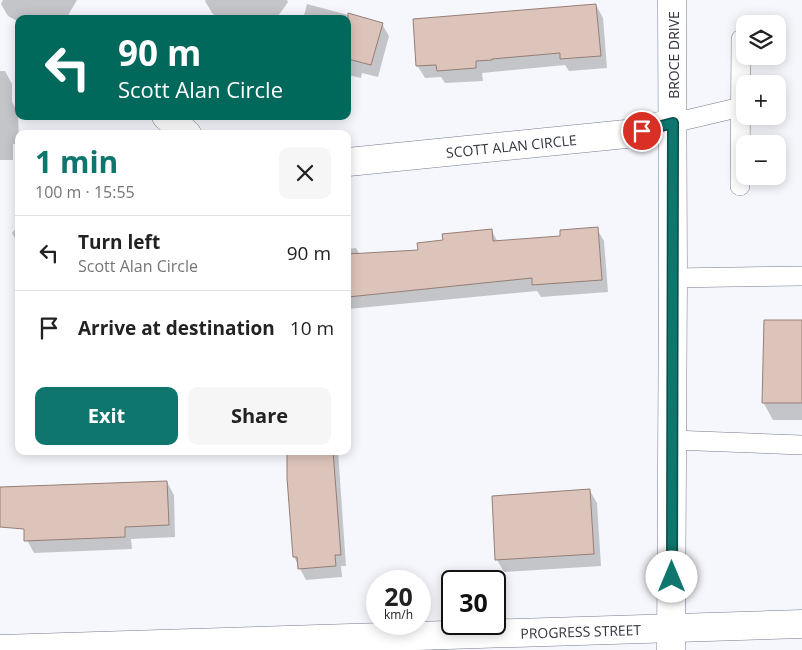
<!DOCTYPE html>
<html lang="en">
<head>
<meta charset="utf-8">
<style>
	:root { --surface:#fff; --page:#f6f6f6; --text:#222; --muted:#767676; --line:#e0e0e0; --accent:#0f766e }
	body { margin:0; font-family:"Open Sans",sans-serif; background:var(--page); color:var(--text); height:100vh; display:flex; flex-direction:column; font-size:19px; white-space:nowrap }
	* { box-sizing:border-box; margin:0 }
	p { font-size:16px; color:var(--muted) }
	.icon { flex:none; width:28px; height:28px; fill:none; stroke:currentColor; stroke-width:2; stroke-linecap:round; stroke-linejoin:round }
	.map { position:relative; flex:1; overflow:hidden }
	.details { position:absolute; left:15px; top:130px; width:336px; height:325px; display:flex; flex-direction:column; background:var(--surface); border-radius:10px; box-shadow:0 2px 12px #0003 }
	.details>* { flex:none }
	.guide { position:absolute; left:15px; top:15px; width:336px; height:105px; border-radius:10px; box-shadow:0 2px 12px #0003; background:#00695c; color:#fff; overflow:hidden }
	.fabs { position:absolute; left:736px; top:15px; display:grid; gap:10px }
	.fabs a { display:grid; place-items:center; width:50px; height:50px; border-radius:10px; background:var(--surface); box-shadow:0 2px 12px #0003; font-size:25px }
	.speed { position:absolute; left:366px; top:570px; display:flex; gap:10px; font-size:25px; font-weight:700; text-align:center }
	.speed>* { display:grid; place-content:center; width:65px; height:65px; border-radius:50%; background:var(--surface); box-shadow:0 2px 12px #0003; line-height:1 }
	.speed small { font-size:12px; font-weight:400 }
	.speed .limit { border:2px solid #111; border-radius:8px; background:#fff; color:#111 }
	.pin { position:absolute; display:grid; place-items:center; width:42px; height:42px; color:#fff; margin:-21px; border:2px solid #fff; border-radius:50%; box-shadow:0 1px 5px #0007 }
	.me { position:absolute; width:55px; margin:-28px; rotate:0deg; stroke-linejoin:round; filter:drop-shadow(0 0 4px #0008) }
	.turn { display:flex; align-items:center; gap:18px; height:105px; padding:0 20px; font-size:22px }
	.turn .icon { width:65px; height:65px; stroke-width:2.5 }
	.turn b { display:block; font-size:35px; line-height:42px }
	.round { display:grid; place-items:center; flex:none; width:52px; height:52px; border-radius:10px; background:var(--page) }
	.headline { display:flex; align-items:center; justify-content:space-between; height:85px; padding:0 20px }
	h1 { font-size:30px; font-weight:700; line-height:38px; color:var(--accent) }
	.action { display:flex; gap:10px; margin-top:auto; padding:10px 20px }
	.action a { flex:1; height:58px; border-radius:10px; background:var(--accent); color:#fff; font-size:20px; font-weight:700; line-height:58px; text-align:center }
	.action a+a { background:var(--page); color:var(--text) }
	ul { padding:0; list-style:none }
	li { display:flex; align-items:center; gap:15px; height:75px; padding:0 20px; border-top:1px solid var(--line) }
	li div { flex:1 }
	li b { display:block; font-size:19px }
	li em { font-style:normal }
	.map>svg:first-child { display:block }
	.shadow { fill:#0003 }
	.building { fill:#ddc4bb; stroke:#957e75 }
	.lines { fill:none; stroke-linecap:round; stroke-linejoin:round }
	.service-casing { stroke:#777b90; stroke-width:20 }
	.minor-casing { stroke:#777b90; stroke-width:29 }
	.tertiary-casing { stroke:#777b90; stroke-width:29 }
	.service { stroke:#fff; stroke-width:19 }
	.minor { stroke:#fff; stroke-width:28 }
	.tertiary { stroke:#fff; stroke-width:28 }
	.route-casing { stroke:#0a4d48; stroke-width:12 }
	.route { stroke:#0f766e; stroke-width:9 }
	.labels { text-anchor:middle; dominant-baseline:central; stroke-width:5; stroke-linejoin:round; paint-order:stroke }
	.street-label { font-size:14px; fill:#34363f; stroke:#fff }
</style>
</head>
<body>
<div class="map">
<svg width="802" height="650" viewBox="0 0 802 650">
	<rect width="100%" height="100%" fill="#f6f7fc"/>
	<g class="shadow">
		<path d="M3 0H77L66 19H19V22L8 16 1 4Z"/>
		<path d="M206 0H287L288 2 276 19H219L212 13 205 1Z"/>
		<path d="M307 4 382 24 389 36 378 77 362 73 361 78 348 75V19H303Z"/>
		<path d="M596 5 603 18 607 68 569 71 565 65 482 73 483 81 445 83 441 77 425 78 417 65Z"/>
		<path d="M0 71H5L12 84V102L18 112 19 144H13V160H0Z"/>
		<path d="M19 225V245L12 233Z"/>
		<path d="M597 229 604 241 608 292 541 297 537 291 348 309V249L356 248 360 255 419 251 444 241 491 230 498 242 562 238Z"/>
		<path d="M802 321V420H773L763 402Z"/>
		<path d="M288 451H338L346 566H341L342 577 306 580 294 557Z"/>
		<path d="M167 482 174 495 175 537 131 539 132 549 34 553 27 540Z"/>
		<path d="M590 491 597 503 601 566 504 572 497 560Z"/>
	</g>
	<g class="building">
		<path d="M596 4 601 56 560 59V53L492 59V60L476 61V68L437 71 436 65 416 66 413 19Z"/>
		<path d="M348 13 383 23 371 65 348 59Z"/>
		<path d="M598 227 602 280 532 285V278L348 297V254L418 250 417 243 443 240 442 234 492 229 493 241 560 236V230Z"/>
		<path d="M764 320H802V403H762Z"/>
		<path d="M287 451H333L341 555H335L336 566 298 569 297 557H293L287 478Z"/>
		<path d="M167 481 169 525 125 527V537L24 541V529L0 527V487Z"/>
		<path d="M590 489 594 554 495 560 492 496Z"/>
	</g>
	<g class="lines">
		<g class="service-casing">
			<g id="service">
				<path d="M673 123 741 107"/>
				<path d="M740 186 741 39"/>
				<path d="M673 278 802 276"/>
				<path d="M672 440 802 445"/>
			</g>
		</g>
		<g class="minor-casing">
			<g id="minor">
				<path d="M166 116 187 134"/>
				<path id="s1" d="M348 162 626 134 673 123"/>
				<path d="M671 650 673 278 672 0"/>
			</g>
		</g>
		<g class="tertiary-casing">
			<g id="tertiary">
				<path id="s2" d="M0 649 802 624"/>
			</g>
		</g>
		<use href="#service" class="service"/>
		<use href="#minor" class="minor"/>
		<use href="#tertiary" class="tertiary"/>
	</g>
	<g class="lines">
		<g class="route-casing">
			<path id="route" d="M642 131 673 123 672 577"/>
		</g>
		<use href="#route" class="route"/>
	</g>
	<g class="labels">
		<g class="street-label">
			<text transform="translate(673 55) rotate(-90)">BROCE DRIVE</text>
			<text stroke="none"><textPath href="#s1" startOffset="164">SCOTT ALAN CIRCLE</textPath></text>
			<text stroke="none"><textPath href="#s2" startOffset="581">PROGRESS STREET</textPath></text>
		</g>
	</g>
</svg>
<div class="fabs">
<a><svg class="icon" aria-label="layers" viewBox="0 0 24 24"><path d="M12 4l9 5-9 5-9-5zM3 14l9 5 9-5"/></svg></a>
<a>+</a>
<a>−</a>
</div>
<div class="speed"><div>20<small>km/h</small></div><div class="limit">30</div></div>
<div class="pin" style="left:642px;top:131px;background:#d93025"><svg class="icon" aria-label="arrive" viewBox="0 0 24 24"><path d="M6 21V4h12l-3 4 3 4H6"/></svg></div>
<svg class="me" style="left:672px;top:577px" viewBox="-20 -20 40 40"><circle r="19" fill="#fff"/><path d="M0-13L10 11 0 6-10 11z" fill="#0f766e"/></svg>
<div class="guide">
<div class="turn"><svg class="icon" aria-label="left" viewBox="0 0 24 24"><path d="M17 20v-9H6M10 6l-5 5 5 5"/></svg><div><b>90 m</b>Scott Alan Circle</div></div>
</div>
<section class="details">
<div class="headline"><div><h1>1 min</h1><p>100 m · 15:55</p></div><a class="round"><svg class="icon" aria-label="close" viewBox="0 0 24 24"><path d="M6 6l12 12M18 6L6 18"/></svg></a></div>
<ul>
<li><svg class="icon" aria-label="left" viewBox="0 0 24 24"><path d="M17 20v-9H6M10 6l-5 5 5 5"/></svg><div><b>Turn left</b><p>Scott Alan Circle</p></div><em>90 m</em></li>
<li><svg class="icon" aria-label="arrive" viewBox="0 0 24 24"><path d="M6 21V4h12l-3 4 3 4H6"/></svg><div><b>Arrive at destination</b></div><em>10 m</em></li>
</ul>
<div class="action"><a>Exit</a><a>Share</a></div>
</section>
</div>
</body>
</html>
